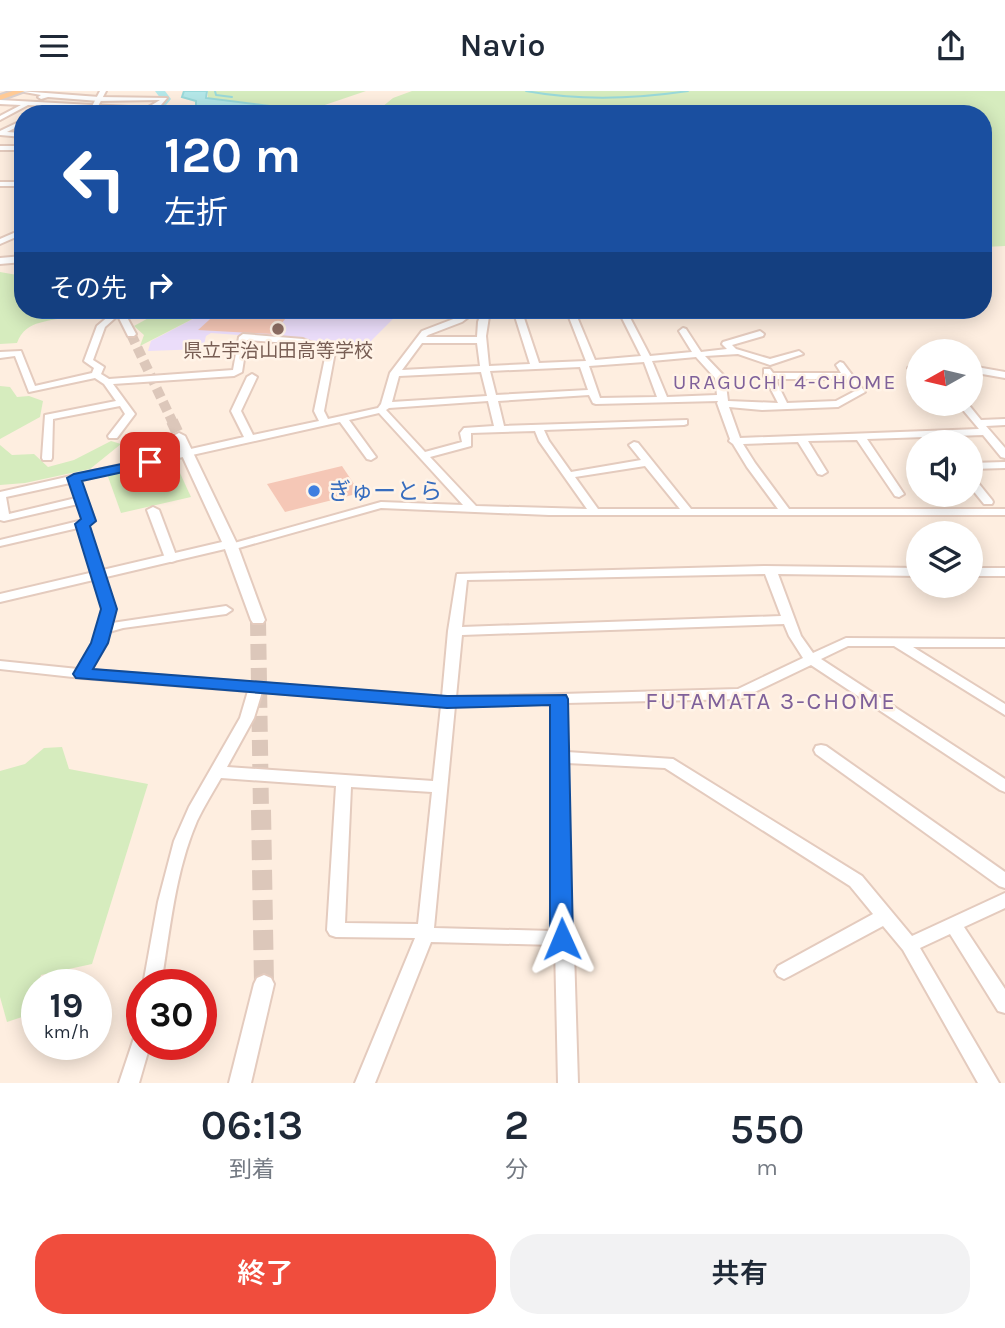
<!DOCTYPE html>
<html lang="ja">
<head>
<meta charset="utf-8">
<style>
	:root { --surface:#fff; --page:#f2f2f3; --text:#1f2937; --muted:#747a83; --accent:#f04d3d }
	body { margin:0; font-family:Karla,"Noto Sans JP",sans-serif; background:var(--page); color:var(--text); height:100vh; display:flex; flex-direction:column; font-size:26px; white-space:nowrap }
	* { box-sizing:border-box; margin:0 }
	p { font-size:23px; color:var(--muted) }
	.icon { flex:none; width:38px; height:38px; fill:none; stroke:currentColor; stroke-width:2; stroke-linecap:round; stroke-linejoin:round }
	.map { position:relative; height:992px; overflow:hidden }
	.drawer { display:flex; flex-direction:column; background:var(--surface); flex:1 }
	.drawer>* { flex:none }
	.banner { position:absolute; left:14px; top:14px; width:978px; height:214px; border-radius:28px; box-shadow:0 4px 18px #0003; background:#1a4fa0; color:#fff; overflow:hidden }
	.needle { width:46px; rotate:262deg }
	.fabs { position:absolute; left:906px; top:248px; display:grid; gap:14px }
	.fabs a { display:grid; place-items:center; width:77px; height:77px; border-radius:50%; background:var(--surface); box-shadow:0 4px 18px #0003; font-size:35px }
	.speed { position:absolute; left:21px; top:878px; display:flex; gap:14px; font-size:35px; font-weight:700; text-align:center }
	.speed>* { display:grid; place-content:center; width:91px; height:91px; border-radius:50%; background:var(--surface); box-shadow:0 4px 18px #0003; line-height:1 }
	.speed small { font-size:18px; font-weight:400 }
	.speed .limit { border:10px solid #d22; background:#fff; color:#111 }
	.pin { position:absolute; display:grid; place-items:center; width:60px; height:60px; color:#fff; margin:-30px; border-radius:14px; box-shadow:0 4px 10px #0006 }
	.me { position:absolute; width:77px; margin:-38px; rotate:359deg; stroke-linejoin:round; filter:drop-shadow(0 0 5px #0008) }
	.turn { display:flex; align-items:center; gap:24px; height:147px; padding:0 35px; font-size:32px }
	.turn .icon { width:91px; height:91px; stroke-width:2.5 }
	.turn b { display:block; font-size:49px; line-height:60px }
	.then { display:flex; align-items:center; height:66px; padding:0 35px; background:#0003; gap:14px; font-size:26px }
	.eta { display:flex; justify-content:space-evenly; align-items:center; height:119px; text-align:center }
	.eta b { font-size:42px; font-weight:600; line-height:49px }
	.cta { display:flex; gap:14px; margin-top:auto; padding:14px 35px }
	.cta a { flex:1; height:80px; border-radius:28px; background:var(--accent); color:#fff; font-size:28px; font-weight:600; line-height:80px; text-align:center }
	.cta a+a { background:var(--page); color:var(--text) }
	header { display:flex; justify-content:space-between; align-items:center; height:91px; padding:0 35px; background:var(--surface); font-size:32px; font-weight:600 }
	.map>svg:first-child { display:block }
	.education { fill:#ebddfa }
	.green { fill:#d6ecbe }
	.water { fill:#b4e7e8; stroke:#99d9da; stroke-width:2 }
	.lines { fill:none; stroke-linecap:round; stroke-linejoin:round }
	.stream { stroke:#99d9da; stroke-width:2 }
	.river { fill:#b4e7e8; fill-rule:evenodd }
	.building { fill:#f5c7b6 }
	.tertiary-tunnel-far3 { stroke:#dcc7ba; stroke-width:10; stroke-dasharray:10 5; stroke-linecap:butt }
	.tertiary-tunnel-far2 { stroke:#dcc7ba; stroke-width:12; stroke-dasharray:12 6; stroke-linecap:butt }
	.tertiary-tunnel-far1 { stroke:#dcc7ba; stroke-width:16; stroke-dasharray:16 8; stroke-linecap:butt }
	.tertiary-tunnel { stroke:#dcc7ba; stroke-width:20; stroke-dasharray:20 10; stroke-linecap:butt }
	.minor-casing { stroke:#e4cbbe; stroke-width:4 }
	.tertiary-casing { stroke:#e4cbbe; stroke-width:4 }
	.primary-casing { stroke:#d9cecb; stroke-width:4 }
	.minor { fill:#fff; fill-rule:evenodd }
	.tertiary { fill:#fff; fill-rule:evenodd }
	.primary { fill:#ffca95; fill-rule:evenodd }
	.route { fill:#1a73e8; stroke:#114b97; stroke-width:2 }
	.education-dot { fill:#8d6e63; stroke:#fff3e7; stroke-width:2.5 }
	.shop-dot { fill:#3f7fe0; stroke:#fff3e7; stroke-width:2.5 }
	.labels { text-anchor:middle; dominant-baseline:central; stroke-width:5; stroke-linejoin:round; paint-order:stroke }
	.far-education-label { font-size:19px; fill:#785e54; stroke:#fff3e7 }
	.far-neighbourhood-label { font-size:21px; letter-spacing:2px; fill:#7f619a; stroke:#fff3e7 }
	.shop-label { font-size:23px; fill:#366cbe; stroke:#fff3e7; text-anchor:start }
	.neighbourhood-label { font-size:24px; letter-spacing:2px; fill:#7f619a; stroke:#fff3e7 }
</style>
</head>
<body>
<header><svg class="icon" aria-label="menu" viewBox="0 0 24 24"><path d="M4 6h16M4 12h16M4 18h16"/></svg>Navio<svg class="icon" aria-label="share" viewBox="0 0 24 24"><path d="M12 15V3M7 8l5-5 5 5M5 13v7h14v-7"/></svg></header>
<div class="map">
<svg width="1005" height="992" viewBox="0 0 1005 992">
	<rect width="100%" height="100%" fill="#feeee0"/>
	<path class="education" d="M210 219H402L364 257H337L311 249 211 242 206 245 203 258 148 260 151 250Z"/>
	<g class="green">
		<path d="M208 0H366L310 19 208 7Z"/>
		<path d="M412 0H1005V155L984 156V23H337L382 16 393 7Z"/>
		<path d="M0 181 23 185V219H63L73 222 72 224C51 232 26 227 17 252L0 253Z"/>
		<path d="M163 219H210L140 255 144 244 134 235Z"/>
		<path d="M0 295 10 296 17 306 29 305 43 310 40 326 0 348Z"/>
		<path d="M111 350 121 353 90 378 25 392 0 394V354L12 364 34 363 48 376 74 369Z"/>
		<path d="M174 369 191 406 121 422 107 383Z"/>
		<path d="M62 656 69 678 148 693 92 873 41 884 31 923 7 931 0 906V680L25 673 44 657Z"/>
	</g>
	<path class="water" d="M184 0H207L206 7 270 15C253 22 217 14 196 15V10L182 6Z"/>
	<g class="lines">
		<g class="stream">
			<path d="M215 0 216 4 232 6"/>
			<path d="M526 0C580 10 634 8 688 0"/>
		</g>
		<path class="river" d="M155 0H165L171 8 166 14 173 16V20L155 23 160 19 155 16 161 8Z"/>
	</g>
	<g class="building">
		<path d="M219 220 230 221 287 226 272 243 198 239Z"/>
		<path d="M342 375 360 402 285 421 267 393Z"/>
	</g>
	<g class="lines">
		<path class="tertiary-tunnel-far3" d="M131 243 173 332"/>
		<path class="tertiary-tunnel-far2" d="M172 330 179 345"/>
		<path class="tertiary-tunnel-far1" d="M258 529 261 721"/>
		<path class="tertiary-tunnel" d="M261 719 264 893"/>
		<g class="minor-casing">
			<g id="minor">
				<path d="M19 0 99 6 167 7 161 14 144 23 142 20 28 14 0 29V25L21 14 0 13V9L147 17 160 9 99 10 48 6 41 8 38 6 41 4Z"/>
				<path d="M23 29V33L7 41 23 42V46L0 44V40Z"/>
				<rect x="0" y="55" width="23" height="4"/>
				<rect x="0" y="91" width="23" height="4"/>
				<path d="M23 138V143L0 153V148Z"/>
				<path d="M116 219 123 220 105 236 93 269 104 276 101 283 109 288 233 279 239 246 243 243 303 248 335 261 324 320 328 328 378 317 381 313 390 282 422 240 456 227 469 219H478L462 231 428 244 426 246H477L478 231 482 219H490L486 245 489 275 530 273 513 219H585L584 221H575L595 269 641 265 618 219H626L650 265 692 261 679 240 683 237 686 238 701 261 727 258 722 253 723 251 760 240 764 243 763 245 732 254 736 258 770 268 799 260 803 263 770 274 738 263 705 265 725 286 728 310 778 312 764 285V278H770L773 282H841L836 274 840 271 843 272 865 301 838 316 762 319 729 316 740 347 979 338 958 313H968L981 329 1005 328V334L986 335 1005 357V367L1001 366 983 344 867 348 904 403 899 406 895 405 857 349 808 350 827 381 822 384 818 383 798 351 743 353 755 372 789 418H1005V424H549L381 417 235 458H227L225 456 227 454 381 411 463 414 379 322 349 329 376 366 371 369 367 368 340 331 80 389 95 430 88 434 115 518 112 532 226 515 232 519 226 523 123 537 109 541 107 552 91 579 442 606 448 540 457 483 765 475 919 477V485L778 483 801 545 813 562 846 547 1005 548V556H913L1005 613V624L894 555H848L821 568 1005 688V701L1000 699 811 574 740 608 566 612 567 661 673 668 862 785 912 845 1005 802V817L964 836 1005 898V922L998 920 950 843 920 857 999 992H978L903 859 883 835 790 885 784 888 778 885 775 880 778 875 873 823 850 795 665 677 567 672 571 847 574 860 578 992H558L555 854 431 851 375 992H355L415 847 336 846 330 844 327 839 336 695 221 687C213 701 204 715 197 730 175 781 170 839 161 894H143L158 811 174 750 189 716 240 627 248 600 82 587 0 578V570L78 578 93 552 103 518 78 437 0 455V449L83 429 78 413 4 430 0 429V401L244 346 231 320 247 286 252 283 257 286 241 320 253 344 319 330 314 320 326 262 302 253 247 249 242 281 234 285 113 293 135 323 117 347H109L108 345 125 323 120 315 53 328 52 367 51 369H43L42 367 45 324 116 310 104 293 95 287 29 301 15 265 0 267V261L21 260 35 295 92 282 94 277 84 270 97 235ZM522 221H567L586 270 539 272ZM422 252H477L480 275 402 279ZM696 266 715 287 717 304 667 306 652 270ZM644 271 657 306 600 307 589 275ZM580 276 588 299 496 304 490 280ZM481 281 487 305 392 311 399 285ZM775 288H846L855 300 836 310 787 312ZM589 304 593 312 596 313 718 310 717 312 730 348 729 350 733 353 747 376 778 418H691L638 352 634 351 629 354 641 369 571 381 549 350 544 339 684 334 687 333V329L504 335 498 310ZM488 310 494 335 464 337 460 342 462 351 425 361 386 319 389 317ZM535 340 539 350 587 418 476 415 430 366 471 355V342ZM645 375 680 418H598L575 386ZM70 392 76 407 9 423 6 406ZM765 483 781 525 462 536 467 489ZM784 533 789 545 803 567 738 598 456 606 462 544ZM262 601 441 615 433 690 227 676 254 627ZM552 613 553 840 434 837 455 615ZM351 696 432 701 418 833 345 832Z"/>
				<path d="M913 274 919 277V284L908 277Z"/>
				<path d="M971 275 1005 281V287L971 281Z"/>
				<path d="M1005 371V377L971 378V372Z"/>
				<path d="M971 387 975 388 992 409 993 411 992 413H984L971 397Z"/>
				<path d="M153 416 159 419 177 467 175 470 171 471 165 467 147 419Z"/>
				<rect x="971" y="477" width="34" height="8"/>
				<path d="M821 654 826 655 1005 781V797L999 795 816 663 814 659 816 655Z"/>
				<path d="M142 941V954H150L139 992H119L135 944Z"/>
			</g>
		</g>
		<g class="tertiary-casing">
			<g id="tertiary">
				<path d="M100 0H106L94 23H88Z"/>
				<path d="M23 165V171L0 173V167Z"/>
				<path d="M115 219H123L136 243 134 245H128Z"/>
				<path d="M179 342 185 345 237 453 265 529 263 532H253L251 529 225 458 0 511V503L222 451 173 345Z"/>
				<path d="M264 884 271 887 274 893 251 992H229L254 893 257 887Z"/>
			</g>
		</g>
		<g class="primary-casing">
			<path id="primary" d="M13 0H25L0 9V4Z"/>
		</g>
		<use href="#minor" class="minor"/>
		<use href="#tertiary" class="tertiary"/>
		<use href="#primary" class="primary"/>
	</g>
	<path class="route" d="M150 367 157 371 155 374 82 390 96 430 90 435 117 518 108 552 93 578 447 605 566 604 568 608 573 848 570 854 562 857 554 854 550 848V614L447 617 76 587 73 583 91 552 101 518 75 433 81 428 67 387 74 383Z"/>
	<circle class="education-dot" cx="278" cy="238" r="7"/>
	<circle class="shop-dot" cx="314" cy="400" r="7"/>
	<g class="labels">
		<g class="far-education-label">
			<text x="278" y="260">県立宇治山田高等学校</text>
		</g>
		<g class="far-neighbourhood-label">
			<text x="785" y="291">URAGUCHI 4-CHOME</text>
		</g>
		<g class="shop-label">
			<text x="328" y="400">ぎゅーとら</text>
		</g>
		<g class="neighbourhood-label">
			<text x="771" y="610">FUTAMATA 3-CHOME</text>
		</g>
	</g>
</svg>
<div class="fabs">
<a><svg class="needle" viewBox="-14 -14 28 28"><path d="M0-13l5 13h-10z" fill="#e53935"/><path d="M0 13l5-13h-10z" fill="#747a83"/></svg></a>
<a><svg class="icon" aria-label="sound" viewBox="0 0 24 24"><path d="M4 9h4l5-4v14l-5-4H4zM17 9q2 3 0 6"/></svg></a>
<a><svg class="icon" aria-label="layers" viewBox="0 0 24 24"><path d="M12 4l9 5-9 5-9-5zM3 14l9 5 9-5"/></svg></a>
</div>
<div class="speed"><div>19<small>km/h</small></div><div class="limit">30</div></div>
<div class="pin" style="left:150px;top:371px;background:#d93025"><svg class="icon" aria-label="arrive" viewBox="0 0 24 24"><path d="M6 21V4h12l-3 4 3 4H6"/></svg></div>
<svg class="me" style="left:562px;top:848px" viewBox="-20 -20 40 40"><path d="M0-17L14 15 0 8-14 15z" fill="#1a73e8" stroke="#fff" stroke-width="4"/></svg>
<div class="banner">
<div class="turn"><svg class="icon" aria-label="left" viewBox="0 0 24 24"><path d="M17 20v-9H6M10 6l-5 5 5 5"/></svg><div><b>120 m</b>左折</div></div>
<div class="then">その先<svg class="icon" aria-label="right" viewBox="0 0 24 24"><path d="M7 20v-9h11M14 6l5 5-5 5"/></svg></div>
</div>
</div>
<section class="drawer">
<div class="eta">
<div><b>06:13</b><p>到着</p></div>
<div><b>2</b><p>分</p></div>
<div><b>550</b><p>m</p></div>
</div>
<div class="cta"><a>終了</a><a>共有</a></div>
</section>
</body>
</html>
